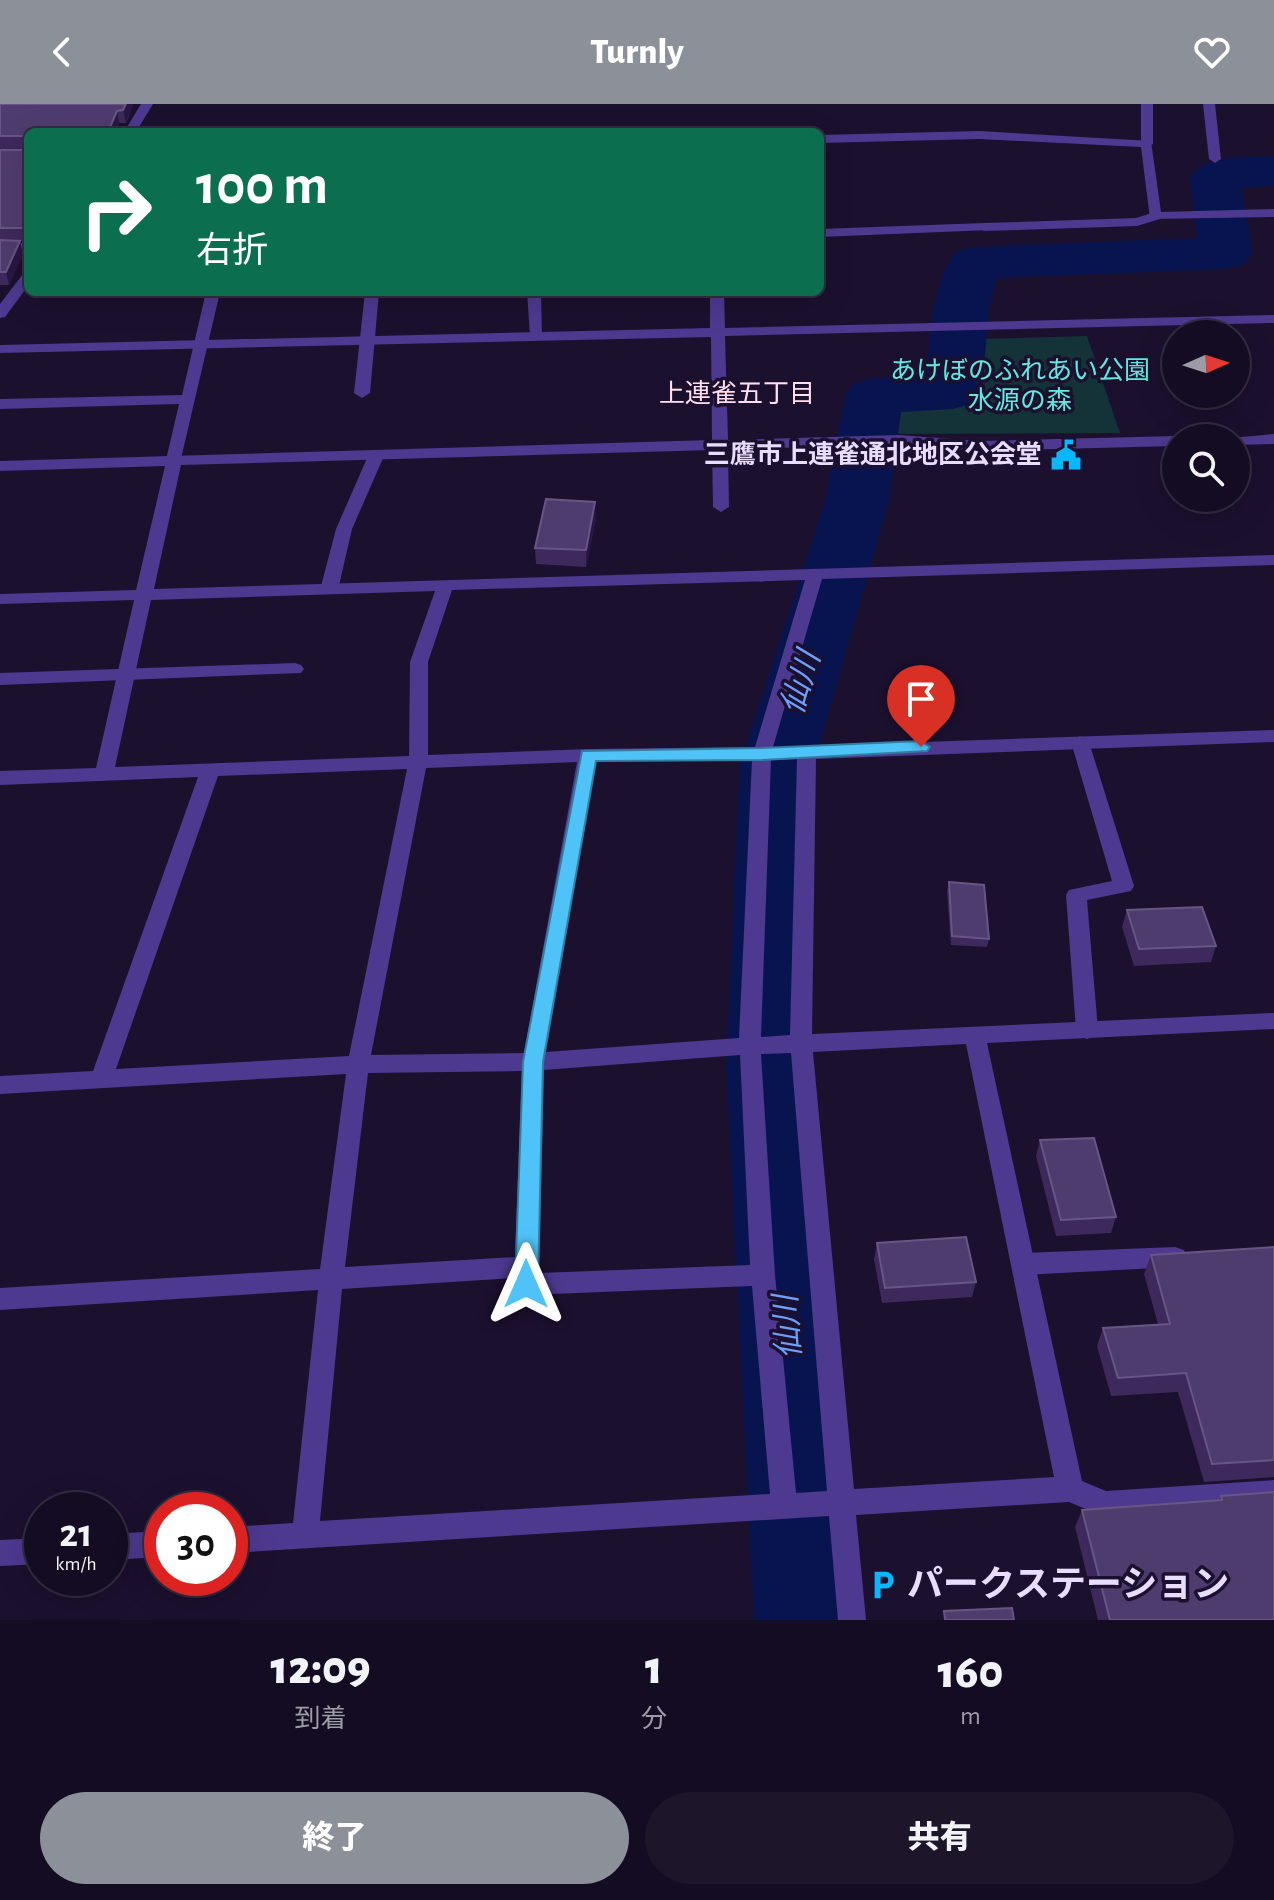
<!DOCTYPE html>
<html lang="ja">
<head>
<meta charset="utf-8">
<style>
	:root { --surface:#140c22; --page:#1d152a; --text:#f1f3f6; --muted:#9d9ba5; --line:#332c40; --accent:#8c9099 }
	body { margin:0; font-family:"Alegreya Sans","Noto Sans JP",sans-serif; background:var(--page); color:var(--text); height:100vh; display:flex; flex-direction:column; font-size:30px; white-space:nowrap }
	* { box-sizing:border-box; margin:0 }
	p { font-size:26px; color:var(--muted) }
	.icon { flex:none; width:44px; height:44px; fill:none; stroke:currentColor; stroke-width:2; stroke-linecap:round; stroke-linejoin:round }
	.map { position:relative; height:1516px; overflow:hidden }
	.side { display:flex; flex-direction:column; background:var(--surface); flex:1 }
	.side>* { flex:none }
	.hud { position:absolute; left:24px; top:24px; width:800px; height:168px; border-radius:12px; box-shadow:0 8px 32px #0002,0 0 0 2px var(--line); background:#0b6e4f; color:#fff; overflow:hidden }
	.needle { width:52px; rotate:87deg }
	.tools { position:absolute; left:1162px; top:216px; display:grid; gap:16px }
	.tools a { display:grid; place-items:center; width:88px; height:88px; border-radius:50%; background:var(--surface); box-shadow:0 8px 32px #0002,0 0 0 2px var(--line); font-size:40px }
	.speed { position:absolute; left:24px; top:1388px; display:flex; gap:16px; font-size:40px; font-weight:700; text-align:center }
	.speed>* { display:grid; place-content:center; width:104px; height:104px; border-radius:50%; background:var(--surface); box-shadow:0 8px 32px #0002,0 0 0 2px var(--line); line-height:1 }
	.speed small { font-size:20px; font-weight:400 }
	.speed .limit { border:12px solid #d22; background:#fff; color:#111 }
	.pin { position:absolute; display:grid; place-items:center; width:68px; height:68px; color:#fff; margin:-82px -34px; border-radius:50% 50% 50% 0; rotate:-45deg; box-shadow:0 0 8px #0007 }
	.pin .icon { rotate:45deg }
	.me { position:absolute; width:88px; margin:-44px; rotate:0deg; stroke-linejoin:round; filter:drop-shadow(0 0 6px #0008) }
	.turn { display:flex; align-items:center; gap:28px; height:168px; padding:0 40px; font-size:36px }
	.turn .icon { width:104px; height:104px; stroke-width:2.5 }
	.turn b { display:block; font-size:56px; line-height:68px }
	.eta { display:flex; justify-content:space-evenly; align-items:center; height:136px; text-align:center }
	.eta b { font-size:48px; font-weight:800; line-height:56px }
	.cta { display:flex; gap:16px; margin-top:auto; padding:16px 40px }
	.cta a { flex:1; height:92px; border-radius:48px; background:var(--accent); color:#fff; font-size:32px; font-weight:800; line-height:92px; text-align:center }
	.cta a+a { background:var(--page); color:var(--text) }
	header { display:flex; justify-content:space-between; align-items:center; height:104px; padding:0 40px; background:var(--accent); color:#fff; font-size:36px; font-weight:800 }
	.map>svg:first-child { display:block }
	.green { fill:#133339 }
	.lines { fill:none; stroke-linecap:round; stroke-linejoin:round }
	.river { fill:#08144f; fill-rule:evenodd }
	.service { fill:#4d398f; fill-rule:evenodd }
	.minor { fill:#4d398f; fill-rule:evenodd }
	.wall { fill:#3d295c }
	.shaded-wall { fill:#281742 }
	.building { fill:#4f3c6e; stroke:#675584; stroke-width:2 }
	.route { fill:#4fc3f7; stroke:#337fa1; stroke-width:2 }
	.labels { text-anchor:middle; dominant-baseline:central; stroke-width:7; stroke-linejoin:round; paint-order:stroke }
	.far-park-label { font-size:26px; fill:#61e8e0; stroke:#1b102e }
	.far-neighbourhood-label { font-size:26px; fill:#ffdfed; stroke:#1b102e }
	.far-poi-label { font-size:26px; font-weight:bold; fill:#e8ddff; stroke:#1b102e; text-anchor:end }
	.water-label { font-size:32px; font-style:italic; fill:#6b9eff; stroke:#1b102e }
	.near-poi-label { font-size:36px; font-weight:bold; fill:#e8ddff; stroke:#1b102e; text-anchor:start }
</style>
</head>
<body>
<header><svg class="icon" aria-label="back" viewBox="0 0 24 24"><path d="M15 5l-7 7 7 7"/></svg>Turnly<svg class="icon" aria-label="heart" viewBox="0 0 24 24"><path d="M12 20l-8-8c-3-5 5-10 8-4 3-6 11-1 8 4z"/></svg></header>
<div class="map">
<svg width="1274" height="1516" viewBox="0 0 1274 1516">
	<rect width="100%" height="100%" fill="#1b102e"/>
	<path class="green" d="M1087 232 1120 329 891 330 899 293 969 289 980 235Z"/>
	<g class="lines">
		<path class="river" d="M1274 52V82L1241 84 1253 149 1245 160 1226 165 997 174 989 204 982 287 974 299 953 305 901 308 889 397 814 660 812 966 864 1516H754L726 966 740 660 825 397 845 292 853 280 874 274 926 271C930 230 931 183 955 148L974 143 1197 134 1189 73C1206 48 1247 54 1274 52Z"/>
		<g class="service">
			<path d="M1141 0H1153V40L1147 44 1141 40Z"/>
			<path d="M1203 0H1215L1221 55 1215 59 1209 55Z"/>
			<path d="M1155 108 1160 109V115L1137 122 984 127 977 123 984 119 1136 114Z"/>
			<path d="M206 188H220L180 359H168L166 356 179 300 0 305V295L182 291Z"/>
			<path d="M365 188H379L370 289 362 294 354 289Z"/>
			<path d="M527 188H541L542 235H532L530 232Z"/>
			<path d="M376 347 384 352 352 425 338 486 335 490H323L320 486 336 425 368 352Z"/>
			<path d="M295 559 301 561 304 565 301 569 0 581V569Z"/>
			<path d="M1080 632 1089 638 1134 782 1131 787 1087 796 1098 926 1095 932 1087 935 1079 932 1076 926 1066 791 1069 786 1112 777 1071 638Z"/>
			<path d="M1175 1143 1184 1146 1187 1153 1184 1160 1175 1163 1023 1171 1014 1167 1011 1160 1014 1153 1023 1149Z"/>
		</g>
		<g class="minor">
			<path d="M141 0H153L136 28H124Z"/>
			<path d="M979 27 1151 37 1161 108 1274 105V113L1150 115 1141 43 979 35 820 39V31Z"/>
			<path d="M984 119 991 123 989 126 820 133V125Z"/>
			<rect x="0" y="139" width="28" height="8"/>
			<path d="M28 169V182L5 213 0 214V200L23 170Z"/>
			<path d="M710 188H724L725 224 1274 211V219L725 232 728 336 898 331 981 337 1176 332 1182 334H1176V342L981 347 898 341 728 345 729 403 721 408 713 403 712 346 181 361 154 485 1274 451V461L822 475 773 643 1274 626V638L816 655 812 930 1274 909V925L987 939 1082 1377 1106 1387 1274 1376V1402L1105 1413 1069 1398 856 1411 866 1516H838L829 1412 230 1449V1423L293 1419 318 1186 0 1206V1184L320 1165 346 970 0 990V972L93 967 198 673 0 681V667L96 664 134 496 0 500V490L136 486 165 362 0 367V357L712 336 711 233 0 249V241L710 224ZM805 476 755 643 588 645 428 651V558L452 486ZM435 487 410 558 409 652 115 663 151 496ZM797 655 790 931 761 933 771 656ZM752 656 739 934 546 948 596 657ZM577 658 524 949 371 951 426 664ZM407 665 349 952 116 965 218 672ZM966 940 1054 1373 854 1385 813 948ZM791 949 827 1387 796 1389 775 1171 761 950ZM740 951 750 1161 539 1169 544 966ZM522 967 515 1153 345 1163 368 969ZM514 1174 517 1188 526 1191 752 1182 770 1390 320 1417 342 1185Z"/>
			<path d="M1274 330V340L1236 341V334H1230Z"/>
			<path d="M162 1427V1453L110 1456V1430Z"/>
			<path d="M42 1434V1460L0 1462V1436Z"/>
		</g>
	</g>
	<g class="wall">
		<path d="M0 0H133L128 15 126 19H119L116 28H28V137H20L23 150 9 181H0V46H25V45H0Z"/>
		<path d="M596 414 586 463 536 460 535 444Z"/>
		<path d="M949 778 989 835 987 843 951 841 947 787Z"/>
		<path d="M1127 806 1216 842 1211 858 1134 862 1122 823Z"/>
		<path d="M1040 1036 1116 1113 1111 1129 1056 1132 1036 1052Z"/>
		<path d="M877 1139 976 1178 972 1193 882 1199 874 1155Z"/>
		<path d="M1274 1143V1373L1204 1378 1178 1288 1111 1292 1097 1242 1103 1224 1158 1220 1144 1170 1151 1151Z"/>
		<path d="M1221 1392 1274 1516H1098L1075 1423 1082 1406 1219 1396Z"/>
	</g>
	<g class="shaded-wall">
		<path d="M126 0H133L126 19 123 6Z"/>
		<path d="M117 7 119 19 116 28H108Z"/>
		<path d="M20 137 23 150 9 181 6 168Z"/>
		<path d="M595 398 596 414 586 463V446Z"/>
	</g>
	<g class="building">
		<path d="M0 0H126L123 6 117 7 108 28H28V124H0V46H25L28 35 25 32H0Z"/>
		<path d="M0 136 20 137 6 168H0Z"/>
		<path d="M546 395 595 398 586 446 535 444Z"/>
		<path d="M949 778 984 781 989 835 952 832Z"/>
		<path d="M1202 803 1216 842 1139 845 1127 806Z"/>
		<path d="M1094 1034 1116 1113 1061 1116 1040 1036Z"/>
		<path d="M966 1133 976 1178 885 1184 877 1139Z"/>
		<path d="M1274 1143V1356L1212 1360 1186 1269 1118 1274 1103 1224 1170 1220 1151 1151Z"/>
		<path d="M1274 1388V1516H1110L1082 1406 1222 1396 1221 1392Z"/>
		<path d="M1012 1504 1014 1516H945L944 1507Z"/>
	</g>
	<path class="route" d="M921 637 930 643 927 647 762 656 596 657 543 958 538 1180 534 1187 526 1190 519 1187 515 1180 523 958 582 647 762 644Z"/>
	<defs>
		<g id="civic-bare" transform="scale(2.4)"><path d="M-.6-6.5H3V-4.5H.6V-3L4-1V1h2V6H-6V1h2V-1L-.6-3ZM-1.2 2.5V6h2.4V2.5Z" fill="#09b7ff" stroke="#1b102e" stroke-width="2.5" paint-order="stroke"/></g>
		<g id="parking-bare" transform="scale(2.4)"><path d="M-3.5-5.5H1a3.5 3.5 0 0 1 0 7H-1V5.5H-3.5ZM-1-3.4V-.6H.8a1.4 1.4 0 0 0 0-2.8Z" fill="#09b7ff" stroke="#1b102e" stroke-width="2.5" paint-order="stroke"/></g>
	</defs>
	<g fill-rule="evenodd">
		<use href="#civic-bare" x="1066" y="351"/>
		<use href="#parking-bare" x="883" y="1481"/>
	</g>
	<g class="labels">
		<g class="far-park-label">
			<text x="1020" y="267">あけぼのふれあい公園<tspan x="1020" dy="30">水源の森</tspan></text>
		</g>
		<g class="far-neighbourhood-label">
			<text x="737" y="290">上連雀五丁目</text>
		</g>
		<g class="far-poi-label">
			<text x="1042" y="351">三鷹市上連雀通北地区公会堂</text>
		</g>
		<g class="water-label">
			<text transform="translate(801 579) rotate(-73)">仙川</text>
			<text transform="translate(788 1223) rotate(-94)">仙川</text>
		</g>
		<g class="near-poi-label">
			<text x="907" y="1481">パークステーション</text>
		</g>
	</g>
</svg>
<div class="tools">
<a><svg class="needle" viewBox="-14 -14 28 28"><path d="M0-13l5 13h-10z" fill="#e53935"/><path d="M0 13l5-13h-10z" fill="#9d9ba5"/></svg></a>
<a><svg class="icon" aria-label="search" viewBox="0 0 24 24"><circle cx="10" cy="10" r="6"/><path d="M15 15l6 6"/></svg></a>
</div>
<div class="speed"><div>21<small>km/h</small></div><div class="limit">30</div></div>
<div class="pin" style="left:921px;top:643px;background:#d93025"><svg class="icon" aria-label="arrive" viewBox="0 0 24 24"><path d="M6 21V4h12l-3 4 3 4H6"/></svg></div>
<svg class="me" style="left:526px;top:1180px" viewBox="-20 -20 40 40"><path d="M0-17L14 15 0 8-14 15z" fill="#4fc3f7" stroke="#fff" stroke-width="4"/></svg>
<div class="hud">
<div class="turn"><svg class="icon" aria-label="right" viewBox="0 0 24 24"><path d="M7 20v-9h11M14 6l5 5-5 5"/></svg><div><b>100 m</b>右折</div></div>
</div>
</div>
<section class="side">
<div class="eta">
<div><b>12:09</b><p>到着</p></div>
<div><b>1</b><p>分</p></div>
<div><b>160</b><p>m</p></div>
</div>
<div class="cta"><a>終了</a><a>共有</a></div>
</section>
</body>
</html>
